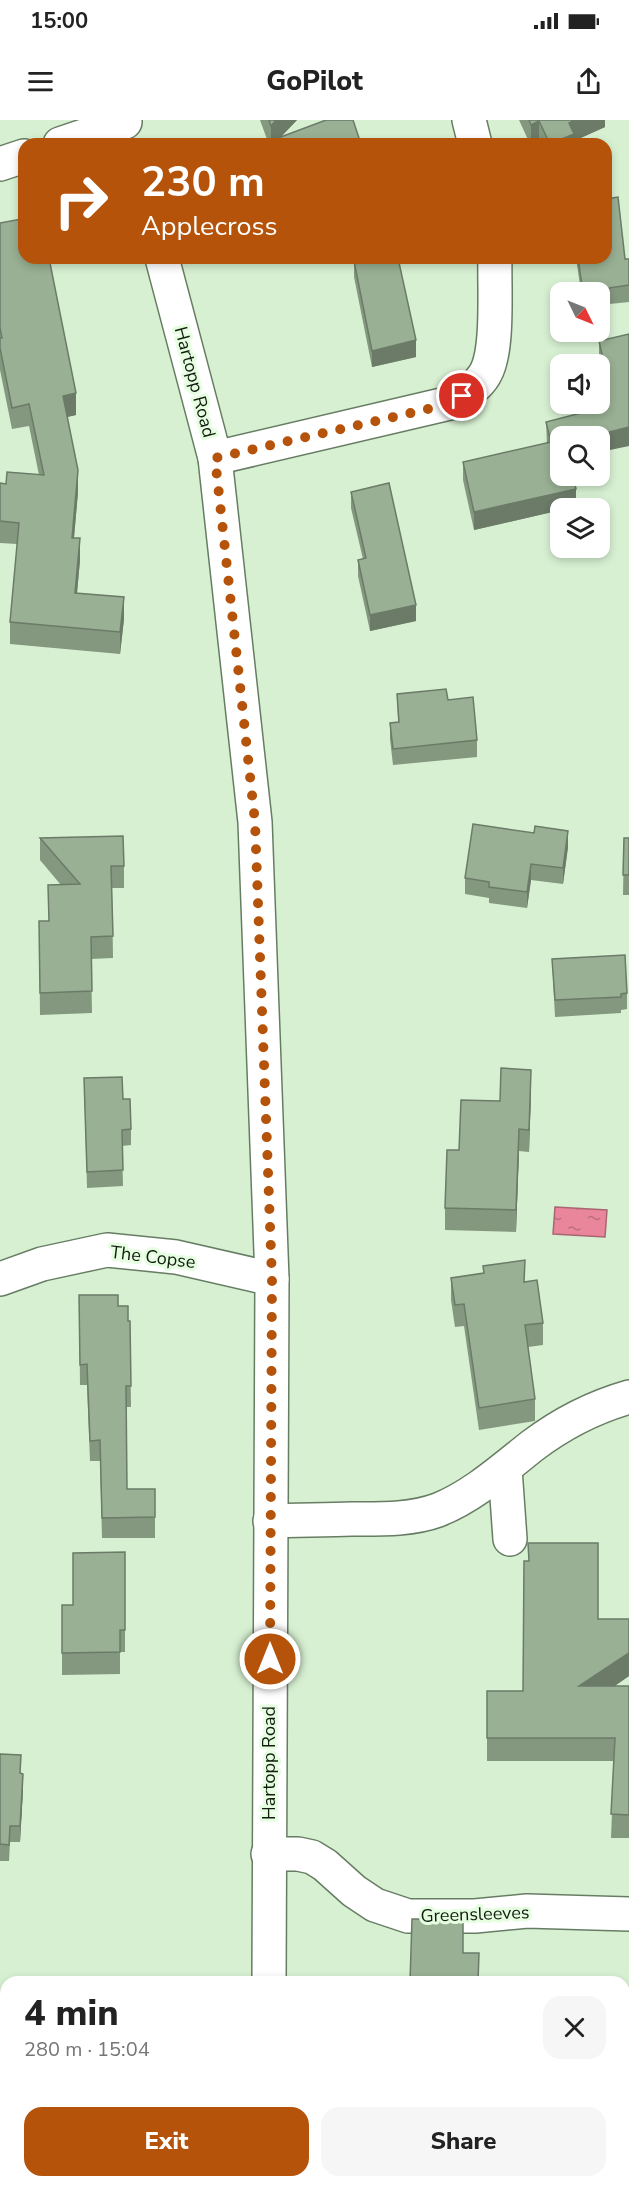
<!DOCTYPE html>
<html lang="en">
<head>
<meta charset="utf-8">
<style>
	:root { --surface:#fff; --page:#f6f6f6; --text:#222; --muted:#767676; --accent:#b45309 }
	body { margin:0; font-family:"Nunito Sans",sans-serif; background:var(--page); color:var(--text); height:100vh; display:flex; flex-direction:column; font-size:22px; white-space:nowrap }
	* { box-sizing:border-box; margin:0 }
	p { font-size:20px; color:var(--muted) }
	.icon { flex:none; width:33px; height:33px; fill:none; stroke:currentColor; stroke-width:2; stroke-linecap:round; stroke-linejoin:round }
	.map { position:relative; flex:1; overflow:hidden }
	.side { position:absolute; left:0px; top:1856px; width:630px; height:212px; display:flex; flex-direction:column; background:var(--surface); border-radius:18px 18px 0 0; box-shadow:0 3px 9px #0003 }
	.side>* { flex:none }
	.guide { position:absolute; left:18px; top:18px; width:594px; height:126px; border-radius:18px; box-shadow:0 3px 9px #0003; background:#b45309; color:#fff; overflow:hidden }
	.needle { width:39px; rotate:133deg }
	.fabs { position:absolute; left:550px; top:162px; display:grid; gap:12px }
	.fabs a { display:grid; place-items:center; width:60px; height:60px; border-radius:12px; background:var(--surface); box-shadow:0 3px 9px #0003; font-size:30px }
	.pin { position:absolute; display:grid; place-items:center; width:51px; height:51px; color:#fff; margin:-26px; border:3px solid #fff; border-radius:50%; box-shadow:0 2px 6px #0007 }
	.me { position:absolute; width:66px; margin:-33px; rotate:0deg; stroke-linejoin:round; filter:drop-shadow(0 0 4px #0008) }
	.turn { display:flex; align-items:center; gap:21px; height:126px; padding:0 24px; font-size:27px }
	.turn .icon { width:78px; height:78px; stroke-width:2.5 }
	.turn b { display:block; font-size:42px; line-height:51px }
	.round { display:grid; place-items:center; flex:none; width:63px; height:63px; border-radius:18px; background:var(--page) }
	.head { display:flex; align-items:center; justify-content:space-between; height:102px; padding:0 24px }
	h1 { font-size:36px; font-weight:800; line-height:45px }
	.action { display:flex; gap:12px; margin-top:auto; padding:12px 24px }
	.action a { flex:1; height:69px; border-radius:18px; background:var(--accent); color:#fff; font-size:24px; font-weight:800; line-height:69px; text-align:center }
	.action a+a { background:var(--page); color:var(--text) }
	.status { display:flex; justify-content:space-between; align-items:center; height:42px; padding:0 30px; background:var(--surface); direction:ltr }
	.status svg { height:16px; fill:currentColor }
	header { display:flex; justify-content:space-between; align-items:center; height:78px; padding:0 24px; background:var(--surface); font-size:27px; font-weight:800 }
	.map>svg:first-child { display:block }
	.water { fill:url(#water-ripples); stroke:#a96672; stroke-width:1.5 }
	.lines { fill:none; stroke-linecap:round; stroke-linejoin:round }
	.minor-casing { stroke:#677d63; stroke-width:36 }
	.minor { stroke:#fff; stroke-width:33 }
	.wall { fill:#84977f }
	.shaded-wall { fill:#6b7b68 }
	.building { fill:#99b094; stroke:#6b7b68; stroke-width:1.5 }
	.route { stroke:#b45309; stroke-width:10; stroke-dasharray:0 18 }
	.labels { text-anchor:middle; dominant-baseline:central; stroke-width:6; stroke-linejoin:round; paint-order:stroke }
	.street-label { font-size:18px; fill:#131b11; stroke:#e5fee0 }
</style>
</head>
<body>
<div class="status"><b>15:00</b><svg viewBox="0 0 49 12"><path d="M0 12V9h3v3zM5 12V6h3v6zM10 12V3h3v9zM15 12V0h3v12zM26 1h20v11H26zM47 4h2v5h-2z"/></svg></div>
<header><svg class="icon" aria-label="menu" viewBox="0 0 24 24"><path d="M4 6h16M4 12h16M4 18h16"/></svg>GoPilot<svg class="icon" aria-label="share" viewBox="0 0 24 24"><path d="M12 15V3M7 8l5-5 5 5M5 13v7h14v-7"/></svg></header>
<div class="map">
<svg width="629" height="2066" viewBox="0 0 629 2066">
	<defs>
		<pattern id="water-ripples" width="26" height="14" patternUnits="userSpaceOnUse" patternTransform="scale(1.5)"><rect width="26" height="14" fill="#e9869b"/><path d="M2 4q2-2 4 0t4 0M15 11q2-2 4 0t4 0" fill="none" stroke="#bc6d7d"/></pattern>
	</defs>
	<rect width="100%" height="100%" fill="#d7f0d2"/>
	<path class="water" d="M555 1087 607 1090 605 1117 553 1114Z"/>
	<g class="lines">
		<g class="minor-casing">
			<g id="minor">
				<path d="M469 0 475 24"/>
				<path d="M60 24 125 2"/>
				<path d="M0 44 24 36"/>
				<path d="M162 138 215 338 255 702 272 1159 269 1862"/>
				<path d="M215 338 450 283C463 275 477 268 485 254 499 231 494 166 495 138"/>
				<path d="M0 1159 42 1144 107 1130 176 1137 272 1159"/>
				<path d="M505 1349 510 1419"/>
				<path d="M270 1401C298 1400 325 1400 352 1399 380 1399 411 1400 438 1390 473 1376 503 1349 532 1326 561 1304 594 1287 629 1277"/>
				<path d="M268 1734H298L312 1737 325 1745 354 1771 375 1785 408 1796H475L527 1791 629 1794"/>
				<path d="M269 2061V2066"/>
			</g>
		</g>
		<use href="#minor" class="minor"/>
	</g>
	<g class="wall">
		<path d="M260 0H297L281 17 268 22Z"/>
		<path d="M519 0H605V7L574 21V24H540L539 22 534 24H530Z"/>
		<path d="M0 103 24 138 76 295 67 297 78 372 74 418 80 440 77 473 124 499 120 534 10 524V502L17 424 0 423V363L6 364 39 355 29 306 12 309 0 250Z"/>
		<path d="M576 138 629 139V182L600 185V172H581Z"/>
		<path d="M354 141 416 237 372 247 354 157Z"/>
		<path d="M629 214 610 330V337L600 339V316H561L576 387 569 388H561V390L474 410 463 360V342L547 323 546 302 600 288 599 284H600V244L599 240V221Z"/>
		<path d="M351 372 416 501 370 511 358 456V440L363 439 351 388Z"/>
		<path d="M397 574 448 580 477 620V637L393 645 390 619V603L398 602Z"/>
		<path d="M40 718 124 746V768H112L113 838 91 839 92 893 40 895 39 801H48L61 765 40 740Z"/>
		<path d="M624 718H629V775H623Z"/>
		<path d="M568 727 563 764 531 760 527 788 489 783V778L465 774V758Z"/>
		<path d="M552 839 627 873V889L621 890V893L555 897Z"/>
		<path d="M84 958 123 979 131 1009V1025L122 1026 123 1066 87 1068Z"/>
		<path d="M531 971 529 1032 519 1031 516 1112 445 1110V1088L459 1030 500 981Z"/>
		<path d="M483 1146 525 1161 543 1203V1225L528 1227 535 1279V1301L479 1310 464 1206 455 1207 451 1180V1158L483 1153Z"/>
		<path d="M79 1175 118 1186 128 1201H130L131 1287H126L127 1369H155V1418H102L100 1341H90L87 1265H80Z"/>
		<path d="M125 1432V1532H120V1554L62 1555V1485H73Z"/>
		<path d="M598 1499 629 1556 615 1566H629V1718H611L614 1641H487V1571H523Z"/>
		<path d="M0 1634 21 1653 23 1670 20 1722H10L9 1741H0Z"/>
		<path d="M624 1964 629 1965V2022L624 2021Z"/>
		<path d="M388 2061H517L388 2065Z"/>
	</g>
	<g class="shaded-wall">
		<path d="M276 0H297L274 24H271V6Z"/>
		<path d="M575 0H605V7L574 21V24H552L569 3Z"/>
		<path d="M539 1V22L534 24H531V5Z"/>
		<path d="M416 220V237L372 247V231Z"/>
		<path d="M76 273V295L63 298V276Z"/>
		<path d="M629 307V326L610 330V319L609 312Z"/>
		<path d="M78 350V372L72 440V418Z"/>
		<path d="M576 369V387L569 388H561V390L474 410V392Z"/>
		<path d="M80 418V440L75 495V473Z"/>
		<path d="M124 477V499L120 534V512Z"/>
		<path d="M416 485V501L370 511V495Z"/>
		<path d="M568 711V727L563 764V748Z"/>
		<path d="M531 744V760L527 788V772Z"/>
		<path d="M531 950V971L529 1032V1010Z"/>
		<path d="M519 1009V1031L516 1112V1090Z"/>
		<path d="M629 1533V1556L579 1590V1566Z"/>
		<path d="M23 1654V1670L20 1722V1706Z"/>
		<path d="M6 2019V2041L0 2063V2041Z"/>
	</g>
	<g class="building">
		<path d="M269 0H276L271 6Z"/>
		<path d="M326 0H353L361 24H262Z"/>
		<path d="M529 0H575L569 3 574 14 550 24 539 1 531 5Z"/>
		<path d="M380 21 389 24H372Z"/>
		<path d="M618 77 625 139H629V165L583 172 578 138H606V79Z"/>
		<path d="M21 99 24 111V138H49L76 273 63 276 78 350 72 418H80L75 473 124 477 120 512 10 502 19 403 0 401V363L6 364 7 352 44 355 29 284 12 288 0 228V218H2L0 208V103Z"/>
		<path d="M360 138H398L416 220 372 231 354 141Z"/>
		<path d="M629 214V307L609 312 610 319 600 321V316H561V356H573L576 369 474 392 463 342 551 322 546 302 604 287 600 271V244H597L604 243 599 221Z"/>
		<path d="M389 363 416 485 370 495 358 440 366 438 351 372Z"/>
		<path d="M446 569 448 580 473 577 477 620 393 629 390 603 399 602 397 574Z"/>
		<path d="M473 704 534 713 535 706 568 711 563 748 531 744 527 772 489 767V762L465 758Z"/>
		<path d="M123 716 124 746H111L113 816 91 817 92 871 40 873 39 801H49L48 765 80 764 40 718Z"/>
		<path d="M624 718H629V755H623Z"/>
		<path d="M625 835 627 873 621 874V877L555 880 552 839Z"/>
		<path d="M501 948 531 950 529 1010 519 1009 516 1090 445 1088 447 1030H459L461 980 500 981Z"/>
		<path d="M122 957 123 979H130L131 1009 122 1010 123 1050 87 1052 84 958Z"/>
		<path d="M525 1140 524 1162 537 1160 543 1203 525 1205 535 1279 479 1288 464 1184 455 1185 451 1158 484 1153 483 1146Z"/>
		<path d="M79 1175H118V1186H128V1201H130L131 1266H126L127 1369H155V1397L102 1398 100 1320 90 1321 87 1244 80 1245Z"/>
		<path d="M528 1423H598V1499H629V1533L579 1566H629V1695L611 1694 615 1618H487V1571H523L524 1441H529Z"/>
		<path d="M125 1432V1510H120V1532L62 1533V1485H73V1433Z"/>
		<path d="M0 1634 21 1635 20 1653 23 1654 20 1706H10L9 1725 0 1724Z"/>
		<path d="M412 1799H463V1833H479L478 1862H410Z"/>
		<path d="M624 1964 629 1965V2006L624 2005Z"/>
		<path d="M0 2013 6 2015V2019L0 2041Z"/>
		<path d="M408 2061H517V2066H407Z"/>
	</g>
	<g class="lines">
		<path class="route" d="M270 1539 272 1159 255 702 215 338 450 284 462 276"/>
	</g>
	<g class="labels">
		<g class="street-label">
			<text transform="translate(195 262) rotate(75)">Hartopp Road</text>
			<text transform="translate(153 1137) rotate(7)">The Copse</text>
			<text transform="translate(269 1643) rotate(-90)">Hartopp Road</text>
			<text transform="translate(475 1794) rotate(-2)">Greensleeves</text>
		</g>
	</g>
</svg>
<div class="fabs">
<a><svg class="needle" viewBox="-14 -14 28 28"><path d="M0-13l5 13h-10z" fill="#e53935"/><path d="M0 13l5-13h-10z" fill="#767676"/></svg></a>
<a><svg class="icon" aria-label="sound" viewBox="0 0 24 24"><path d="M4 9h4l5-4v14l-5-4H4zM17 9q2 3 0 6"/></svg></a>
<a><svg class="icon" aria-label="search" viewBox="0 0 24 24"><circle cx="10" cy="10" r="6"/><path d="M15 15l6 6"/></svg></a>
<a><svg class="icon" aria-label="layers" viewBox="0 0 24 24"><path d="M12 4l9 5-9 5-9-5zM3 14l9 5 9-5"/></svg></a>
</div>
<div class="pin" style="left:462px;top:276px;background:#d93025"><svg class="icon" aria-label="arrive" viewBox="0 0 24 24"><path d="M6 21V4h12l-3 4 3 4H6"/></svg></div>
<svg class="me" style="left:270px;top:1539px" viewBox="-20 -20 40 40"><circle r="17" fill="#b45309" stroke="#fff" stroke-width="3"/><path d="M0-11L8 9 0 5-8 9z" fill="#fff"/></svg>
<div class="guide">
<div class="turn"><svg class="icon" aria-label="right" viewBox="0 0 24 24"><path d="M7 20v-9h11M14 6l5 5-5 5"/></svg><div><b>230 m</b>Applecross</div></div>
</div>
<section class="side">
<div class="head"><div><h1>4 min</h1><p>280 m · 15:04</p></div><a class="round"><svg class="icon" aria-label="close" viewBox="0 0 24 24"><path d="M6 6l12 12M18 6L6 18"/></svg></a></div>
<div class="action"><a>Exit</a><a>Share</a></div>
</section>
</div>
</body>
</html>
